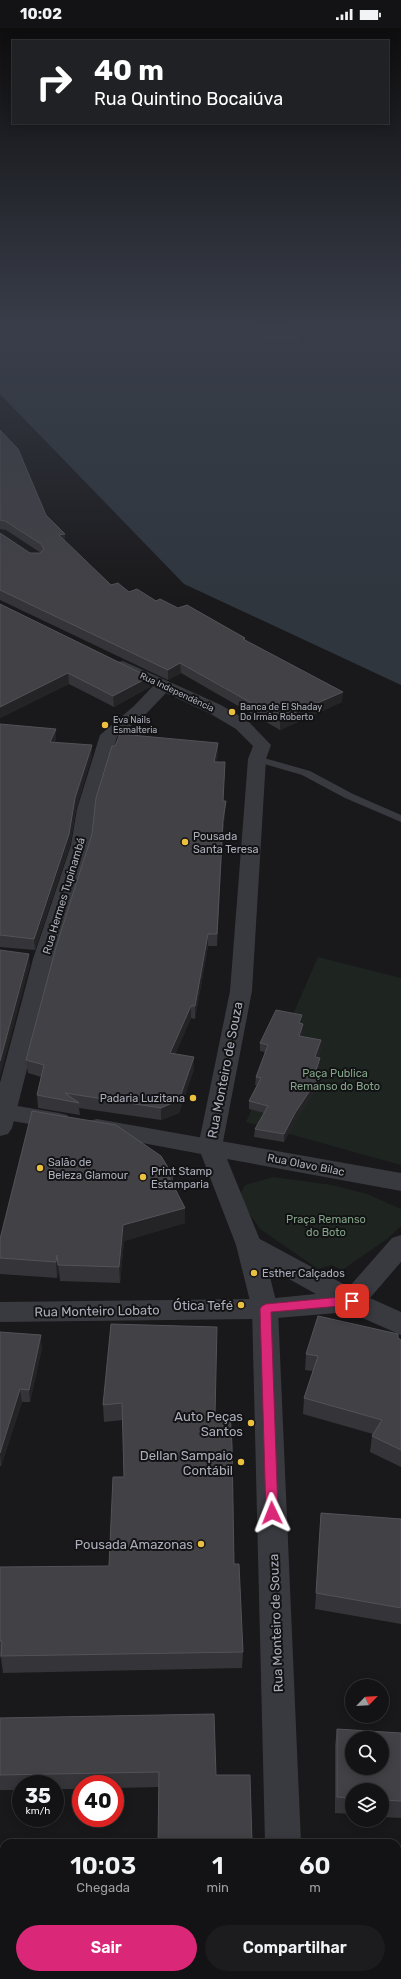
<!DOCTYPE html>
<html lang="pt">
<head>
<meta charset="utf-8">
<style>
	:root { --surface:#131214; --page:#1c1b1d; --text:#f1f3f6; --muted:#9d9ea0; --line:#323234; --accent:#db2777 }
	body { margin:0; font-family:Rubik,sans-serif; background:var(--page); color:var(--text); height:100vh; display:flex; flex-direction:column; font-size:15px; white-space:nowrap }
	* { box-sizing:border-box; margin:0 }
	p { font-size:13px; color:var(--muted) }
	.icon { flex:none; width:22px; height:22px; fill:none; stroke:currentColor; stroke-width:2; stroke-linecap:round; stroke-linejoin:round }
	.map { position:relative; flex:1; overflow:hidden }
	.sheet { position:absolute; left:0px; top:1811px; width:401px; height:140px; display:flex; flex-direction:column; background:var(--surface); border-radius:12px 12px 0 0; box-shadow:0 2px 10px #0003,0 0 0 1px var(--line) }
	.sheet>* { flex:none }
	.banner { position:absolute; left:12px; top:12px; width:377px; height:84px; border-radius:0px; box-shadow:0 2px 10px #0003,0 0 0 1px var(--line); background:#202124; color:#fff; overflow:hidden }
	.needle { width:26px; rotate:65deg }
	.controls { position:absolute; left:345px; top:1651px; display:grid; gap:8px }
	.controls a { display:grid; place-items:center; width:44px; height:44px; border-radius:50%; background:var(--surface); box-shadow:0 2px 10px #0003,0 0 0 1px var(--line); font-size:20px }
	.speed { position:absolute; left:12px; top:1747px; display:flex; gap:8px; font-size:20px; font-weight:700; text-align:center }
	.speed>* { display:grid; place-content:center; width:52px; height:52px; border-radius:50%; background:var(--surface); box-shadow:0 2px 10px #0003,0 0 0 1px var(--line); line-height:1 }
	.speed small { font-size:10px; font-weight:400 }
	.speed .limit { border:6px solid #d22; background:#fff; color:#111 }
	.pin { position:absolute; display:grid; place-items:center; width:34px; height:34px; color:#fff; margin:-17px; border-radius:8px; box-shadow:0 2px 6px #0006 }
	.me { position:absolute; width:44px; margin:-22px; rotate:358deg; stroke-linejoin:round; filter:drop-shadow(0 0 3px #0008) }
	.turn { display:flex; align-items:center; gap:14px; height:84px; padding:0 16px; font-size:18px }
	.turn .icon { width:52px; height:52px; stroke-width:2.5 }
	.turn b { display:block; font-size:28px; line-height:34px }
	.eta { display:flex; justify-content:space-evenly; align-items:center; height:68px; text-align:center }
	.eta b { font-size:24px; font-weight:600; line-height:28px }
	.cta { display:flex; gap:8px; margin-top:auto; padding:8px 16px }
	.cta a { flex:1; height:46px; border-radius:24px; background:var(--accent); color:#fff; font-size:16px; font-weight:600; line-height:46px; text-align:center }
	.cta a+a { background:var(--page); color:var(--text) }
	.status { display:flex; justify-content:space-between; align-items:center; height:28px; padding:0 20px; background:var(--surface); direction:ltr }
	.status svg { height:11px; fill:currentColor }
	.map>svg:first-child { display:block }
	.green { fill:#1e2520 }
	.water { fill:#2f363e }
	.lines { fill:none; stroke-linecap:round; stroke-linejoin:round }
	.service { fill:#393a3f; fill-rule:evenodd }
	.minor { fill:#393a3f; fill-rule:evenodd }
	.tertiary { fill:#393a3f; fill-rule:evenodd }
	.wall { fill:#353438 }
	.shaded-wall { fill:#242326 }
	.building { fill:#424146; stroke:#525258; fill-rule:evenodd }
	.route { fill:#db2777; stroke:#8e194d }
	.poi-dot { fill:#ebc03f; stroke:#131315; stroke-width:1.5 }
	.labels { text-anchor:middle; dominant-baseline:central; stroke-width:4; stroke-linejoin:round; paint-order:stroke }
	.far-street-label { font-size:9px; fill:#abaeba; stroke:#131315 }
	.far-poi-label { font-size:9px; fill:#abaeba; stroke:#131315; text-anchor:start }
	.poi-label { font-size:11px; fill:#abaeba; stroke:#131315; text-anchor:start }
	.street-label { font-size:11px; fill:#abaeba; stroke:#131315 }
	.park-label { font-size:11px; fill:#83a488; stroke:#131315 }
	.near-street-label { font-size:13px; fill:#abaeba; stroke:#131315 }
	.near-poi-label { font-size:13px; fill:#abaeba; stroke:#131315; text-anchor:end }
</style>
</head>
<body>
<div class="status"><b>10:02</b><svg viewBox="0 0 49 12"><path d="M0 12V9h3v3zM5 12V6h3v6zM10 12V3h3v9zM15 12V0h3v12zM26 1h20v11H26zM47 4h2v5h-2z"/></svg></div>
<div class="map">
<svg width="401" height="1951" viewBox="0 0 401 1951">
	<rect width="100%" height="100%" fill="#19181a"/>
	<g class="green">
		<path d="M318 929 401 950V1137L246 1094Z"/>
		<path d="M273 1149 332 1157 367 1166 401 1181V1198L387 1211 342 1242 332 1237 318 1241 260 1201 238 1170 245 1157Z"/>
	</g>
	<path class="water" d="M0 299H401V657L184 556 0 366Z"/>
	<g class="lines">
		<path class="service" d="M257 728 310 743 353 766 401 787V794L345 770 302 747 254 733 252 731Z"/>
		<g class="minor">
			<path d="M123 633 221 677 248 693 271 717 266 731 252 963 222 1119 219 1125 210 1127 201 1125 198 1119 230 963 248 731 253 718 236 701 209 685 166 665 146 686 117 709 95 781 91 817 55 931 12 1100 8 1106 0 1108V1055L33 931 71 817 77 781 100 707 134 678 153 658 117 642 115 638 117 634Z"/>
			<path d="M249 1207 258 1210 349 1259 392 1210 401 1207V1234L370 1270 401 1284V1307L349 1284 265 1291 0 1294V1274L265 1271 316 1266 240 1224 236 1217 240 1210Z"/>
		</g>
		<g class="tertiary">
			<path d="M0 1075 59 1085 67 1087 71 1093 67 1099 59 1101 0 1091Z"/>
			<path d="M97 1091 401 1145V1163L227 1131 262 1217 278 1281 301 1815H265L252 1281 236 1217 201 1126 89 1105 85 1099 89 1093Z"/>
			<path d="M268 1947H306L307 1951H269Z"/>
		</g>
	</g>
	<g class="wall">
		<path d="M254 298H290L299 312V317L266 318Z"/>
		<path d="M0 402 46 487 65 506V514L111 557 178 580 245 610V612L342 674 280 702 181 645 168 652 0 572V505L30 525H41L6 502 0 501Z"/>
		<path d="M0 576 149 649 150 659 114 679 69 656 0 690Z"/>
		<path d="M0 696 56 711 55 714 92 728 76 781 70 817 35 922 0 919Z"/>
		<path d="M218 727 216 734H225L223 773 225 785 223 803 217 918H208L195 991 191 990 175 1026 194 1029V1041L179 1085 161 1092 79 1080 80 1087 38 1080 37 1067 41 1049 28 1045 26 1032Z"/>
		<path d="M302 995 301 996 303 1004 301 1009 321 1020 318 1030H320V1038L317 1045 321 1054 295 1093 284 1114 254 1109 255 1101 264 1085 249 1081V1073L257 1057H255L256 1049 265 1024 260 1023V1015Z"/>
		<path d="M161 1128 173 1148V1158L185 1180V1195L124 1213 120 1255 60 1253 59 1243 57 1250 0 1246V1211Z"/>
		<path d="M111 1296 215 1387 234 1536 243 1624 242 1640 3 1645 1 1630 0 1629V1539L109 1538 124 1449 123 1392 104 1394 103 1377Z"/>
		<path d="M0 1304 42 1320 30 1374H22L1 1438H0Z"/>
		<path d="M398 1306V1311L401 1312V1439L370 1424 372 1408 373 1406 303 1386 304 1370 313 1343 305 1342 306 1326Z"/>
		<path d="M321 1485 401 1491V1596L315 1581Z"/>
		<path d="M214 1686 159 1759 115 1760V1756H81V1761H55V1756H21V1762H0V1690Z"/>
		<path d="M337 1701 401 1705V1790L382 1789V1762H352V1786L335 1785V1717Z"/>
		<path d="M0 1884 4 1885V1947H229V1951H0Z"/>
	</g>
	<g class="shaded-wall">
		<path d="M65 506V515L59 507Z"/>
		<path d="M180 635 181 645 168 652V642Z"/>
		<path d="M68 645 69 656 0 690V679Z"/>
		<path d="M149 649 150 659 114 679 113 668Z"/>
		<path d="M343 664 342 674 280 702V691Z"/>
		<path d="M56 701V711L51 724 50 714Z"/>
		<path d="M218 715V727L214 746V734Z"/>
		<path d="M92 717V728L76 781 70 817 35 922 34 911 75 770Z"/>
		<path d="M225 734V746L222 785 223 773Z"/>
		<path d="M226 773 225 785 223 803 217 918 223 792Z"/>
		<path d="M208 906V918L195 991V978Z"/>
		<path d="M29 926 30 937 0 1049V1033Z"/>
		<path d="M191 978V990L170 1038V1025Z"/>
		<path d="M302 987V995L298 1003 299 995Z"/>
		<path d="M303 996V1004L298 1016 299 1008Z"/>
		<path d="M321 1012V1020L315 1037V1029Z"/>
		<path d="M194 1029V1041L179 1085 161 1092V1080Z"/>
		<path d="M320 1030V1038L315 1053V1045Z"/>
		<path d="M321 1046V1054L295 1093 284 1114V1106L295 1085Z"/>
		<path d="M185 1180V1195L124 1213 120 1255 119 1239 123 1197Z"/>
		<path d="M57 1227 59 1243 57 1250 56 1234Z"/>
		<path d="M41 1307 42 1320 30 1374 29 1362Z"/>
		<path d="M20 1361 22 1374 1 1438 0 1425Z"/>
		<path d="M228 1947H229V1951H227Z"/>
	</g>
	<g class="building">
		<path d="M257 298H290L299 312 267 313Z"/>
		<path d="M0 402 18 421 46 487 65 506 59 507 111 557 118 555 129 564 137 561 156 573 160 571 178 580 187 577 245 610 243 611 343 664 280 691 180 635 168 642 0 562V505L30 525H40L44 521 41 516 5 493 0 492Z"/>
		<path d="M0 576 149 649 113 668 68 645 0 679Z"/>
		<path d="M0 696 56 701 50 714 92 717 75 770 69 806 34 911 0 907Z"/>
		<path d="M120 706 218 715 214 734H225L223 773H226L223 792 217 906H208L195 978H191L170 1025 194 1029 179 1072 161 1080 65 1065 79 1075 37 1067 44 1037 26 1032 56 919 92 806 96 770 112 718H115Z"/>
		<path d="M0 922 29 926 0 1033Z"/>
		<path d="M276 982 302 987 299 995 303 996 299 1008 321 1012 315 1029 320 1030 315 1045 321 1046 295 1085 284 1106 255 1101 268 1078 249 1073 261 1050 256 1049 268 1017 260 1015Z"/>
		<path d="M32 1083 116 1097 161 1128 173 1148 169 1149 185 1180 123 1197 119 1239 58 1237 57 1227 56 1234 0 1230V1211Z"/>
		<path d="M318 1288 398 1306V1310L401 1312V1422L372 1408 382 1392 304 1370 318 1328 306 1326Z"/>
		<path d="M111 1296 217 1299 215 1387 230 1386 232 1417 234 1536H239L243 1624 1 1628 2 1613H0V1539L109 1538 113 1449H124L122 1375 103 1377Z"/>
		<path d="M0 1304 41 1307 29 1362 20 1361 0 1425Z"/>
		<path d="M321 1485 401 1491V1580L316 1565Z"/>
		<path d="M214 1686 216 1747H250L252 1815H158L159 1744 0 1747V1690Z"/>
		<path d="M337 1701 401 1705V1773L382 1772V1762H352V1770L337 1769ZM352 1710H382V1740H352Z"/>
		<path d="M0 1884 4 1885V1941L0 1940Z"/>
		<path d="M397 1904H401V1951H317V1947H397Z"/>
		<path d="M38 1947H228L227 1951H59Z"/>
	</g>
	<linearGradient id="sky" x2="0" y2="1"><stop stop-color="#0e0d0e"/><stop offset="0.52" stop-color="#383d49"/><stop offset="1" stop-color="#383d49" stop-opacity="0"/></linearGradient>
	<rect width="401" height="572" fill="url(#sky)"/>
	<path class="route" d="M352 1268 356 1270 358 1273 356 1276 352 1277 271 1284 278 1485 277 1489 272 1490 268 1489 266 1485 260 1281 262 1278 266 1276Z"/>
	<g class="poi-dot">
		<circle cx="232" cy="684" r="4"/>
		<circle cx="105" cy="697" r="4"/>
		<circle cx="185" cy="814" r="4"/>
		<circle cx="193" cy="1070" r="4"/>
		<circle cx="40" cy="1140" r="4"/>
		<circle cx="143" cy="1149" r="4"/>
		<circle cx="254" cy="1245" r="4"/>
		<circle cx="241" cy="1277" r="4"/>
		<circle cx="251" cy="1395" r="4"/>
		<circle cx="241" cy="1434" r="4"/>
		<circle cx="201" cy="1516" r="4"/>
	</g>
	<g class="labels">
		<g class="far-street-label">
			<text transform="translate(177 664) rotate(25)">Rua Independência</text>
		</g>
		<g class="far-poi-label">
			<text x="240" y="679">Banca de El Shaday<tspan x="240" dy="10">Do Irmão Roberto</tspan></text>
			<text x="113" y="692">Eva Nails<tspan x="113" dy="10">Esmalteria</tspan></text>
		</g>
		<g class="poi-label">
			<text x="193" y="808">Pousada<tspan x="193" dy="13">Santa Teresa</tspan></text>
			<text x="185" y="1070" text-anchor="end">Padaria Luzitana</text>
			<text x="48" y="1134">Salão de<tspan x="48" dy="13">Beleza Glamour</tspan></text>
			<text x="151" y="1143">Print Stamp<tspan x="151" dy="13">Estamparia</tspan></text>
			<text x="262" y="1245">Esther Calçados</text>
		</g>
		<g class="street-label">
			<text transform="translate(64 868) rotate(-73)">Rua Hermes Tupinambá</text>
			<text transform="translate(306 1137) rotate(11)">Rua Olavo Bilac</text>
		</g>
		<g class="park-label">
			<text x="335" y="1045">Paça Publica<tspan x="335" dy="13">Remanso do Boto</tspan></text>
			<text x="326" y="1191">Praça Remanso<tspan x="326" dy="13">do Boto</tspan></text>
		</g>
		<g class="near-street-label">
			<text transform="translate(225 1042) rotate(-79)">Rua Monteiro de Souza</text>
			<text transform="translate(97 1283) rotate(-1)">Rua Monteiro Lobato</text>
			<text transform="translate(276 1595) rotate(-92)">Rua Monteiro de Souza</text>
		</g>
		<g class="near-poi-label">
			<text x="233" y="1277">Ótica Tefé</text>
			<text x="243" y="1388">Auto Peças<tspan x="243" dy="15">Santos</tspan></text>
			<text x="233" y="1427">Dellan Sampaio<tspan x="233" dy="15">Contábil</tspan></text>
			<text x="193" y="1516">Pousada Amazonas</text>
		</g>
	</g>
</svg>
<div class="controls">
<a><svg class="needle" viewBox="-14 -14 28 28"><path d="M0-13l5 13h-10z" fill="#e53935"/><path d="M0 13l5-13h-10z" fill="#9d9ea0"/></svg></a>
<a><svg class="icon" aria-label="search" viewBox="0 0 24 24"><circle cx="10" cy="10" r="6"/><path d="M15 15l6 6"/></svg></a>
<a><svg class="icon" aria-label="layers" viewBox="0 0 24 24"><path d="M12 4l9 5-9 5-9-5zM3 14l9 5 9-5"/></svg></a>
</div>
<div class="speed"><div>35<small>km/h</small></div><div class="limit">40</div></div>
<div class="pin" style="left:352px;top:1273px;background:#d93025"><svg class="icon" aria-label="arrive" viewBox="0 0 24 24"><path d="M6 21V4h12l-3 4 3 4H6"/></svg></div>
<svg class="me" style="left:272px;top:1485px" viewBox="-20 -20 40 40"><path d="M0-17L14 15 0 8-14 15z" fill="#db2777" stroke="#fff" stroke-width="4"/></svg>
<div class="banner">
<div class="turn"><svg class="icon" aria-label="right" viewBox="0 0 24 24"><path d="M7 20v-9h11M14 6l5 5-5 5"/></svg><div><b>40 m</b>Rua Quintino Bocaiúva</div></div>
</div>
<section class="sheet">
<div class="eta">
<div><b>10:03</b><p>Chegada</p></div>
<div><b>1</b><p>min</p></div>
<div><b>60</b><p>m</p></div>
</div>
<div class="cta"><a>Sair</a><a>Compartilhar</a></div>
</section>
</div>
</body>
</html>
